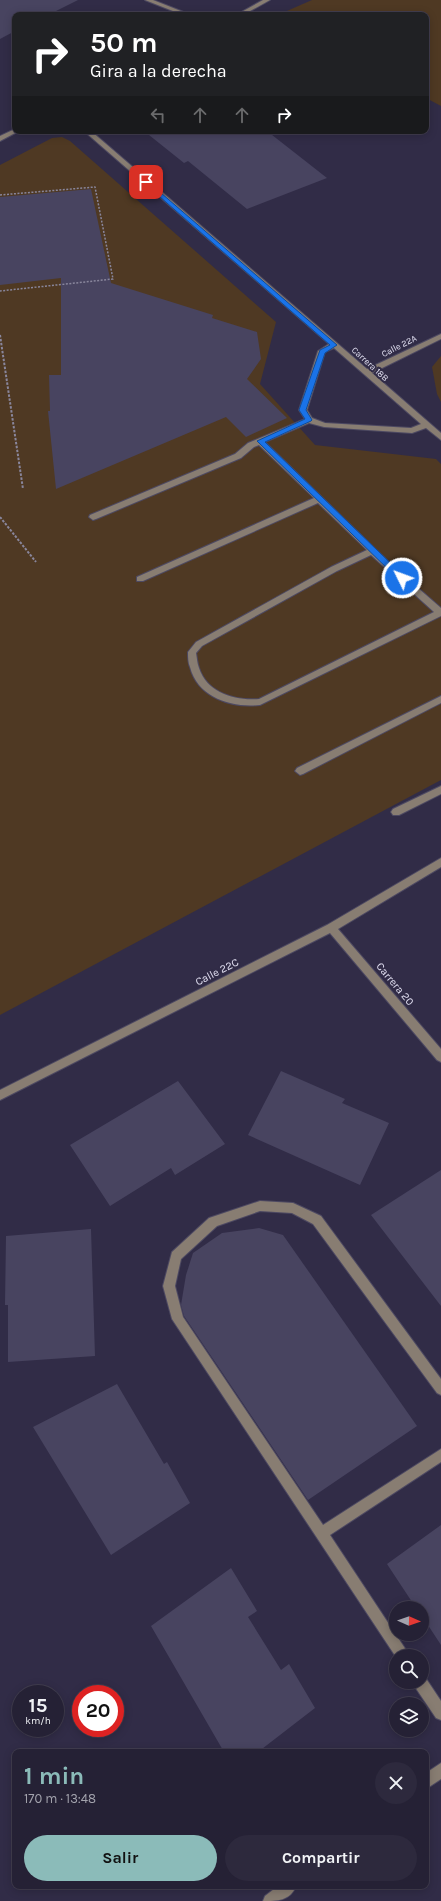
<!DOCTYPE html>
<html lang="es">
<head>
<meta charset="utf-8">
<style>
	:root { --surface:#252135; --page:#2d293d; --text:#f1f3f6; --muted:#a3a3ad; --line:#423e50; --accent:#8bbbb9 }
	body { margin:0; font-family:Karla,sans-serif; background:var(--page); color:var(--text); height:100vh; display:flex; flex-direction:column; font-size:15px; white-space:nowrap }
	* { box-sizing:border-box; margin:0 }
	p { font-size:13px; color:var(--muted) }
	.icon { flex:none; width:22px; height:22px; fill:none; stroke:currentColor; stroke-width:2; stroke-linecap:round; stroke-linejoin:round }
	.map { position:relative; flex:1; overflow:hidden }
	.panel { position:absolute; left:12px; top:1749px; width:417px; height:140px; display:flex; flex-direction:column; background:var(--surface); border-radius:8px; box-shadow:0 2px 10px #0003,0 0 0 1px var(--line) }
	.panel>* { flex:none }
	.hud { position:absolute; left:12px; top:12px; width:417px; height:122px; border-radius:8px; box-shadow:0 2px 10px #0003,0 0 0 1px var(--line); background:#202124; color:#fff; overflow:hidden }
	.needle { width:26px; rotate:92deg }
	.buttons { position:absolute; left:389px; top:1601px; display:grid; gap:8px }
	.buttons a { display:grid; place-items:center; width:40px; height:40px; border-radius:50%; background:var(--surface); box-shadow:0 2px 10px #0003,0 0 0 1px var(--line); font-size:20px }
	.speed { position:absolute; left:12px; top:1685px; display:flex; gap:8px; font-size:20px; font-weight:700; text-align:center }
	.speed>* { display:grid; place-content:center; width:52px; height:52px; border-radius:50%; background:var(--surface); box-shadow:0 2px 10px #0003,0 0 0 1px var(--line); line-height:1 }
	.speed small { font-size:10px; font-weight:400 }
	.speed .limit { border:6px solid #d22; background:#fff; color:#111 }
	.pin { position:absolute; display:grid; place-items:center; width:34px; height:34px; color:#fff; margin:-17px; border-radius:8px; box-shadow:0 2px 6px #0006 }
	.me { position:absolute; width:44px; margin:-22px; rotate:312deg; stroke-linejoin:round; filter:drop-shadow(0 0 3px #0008) }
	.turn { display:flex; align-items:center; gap:14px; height:84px; padding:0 12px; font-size:18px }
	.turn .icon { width:52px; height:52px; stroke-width:2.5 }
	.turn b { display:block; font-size:28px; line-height:34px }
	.lanes { display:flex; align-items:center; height:38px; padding:0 12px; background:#0003; justify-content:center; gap:20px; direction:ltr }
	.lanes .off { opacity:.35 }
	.round { display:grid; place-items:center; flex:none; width:42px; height:42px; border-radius:21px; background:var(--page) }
	.overview { display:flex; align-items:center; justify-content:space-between; height:68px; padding:0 12px }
	h1 { font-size:24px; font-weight:700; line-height:30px; color:var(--accent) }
	.action { display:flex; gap:8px; margin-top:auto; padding:8px 12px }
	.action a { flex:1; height:46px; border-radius:24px; background:var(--accent); color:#111; font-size:16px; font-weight:700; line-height:46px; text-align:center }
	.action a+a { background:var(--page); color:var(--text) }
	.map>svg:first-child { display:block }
	.green { fill:#4f3923 }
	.building { fill:#484460 }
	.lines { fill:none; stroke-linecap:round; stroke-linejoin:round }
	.minor-casing { stroke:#4d4962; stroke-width:2 }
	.path-far1 { stroke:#89869c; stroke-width:1.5; stroke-dasharray:2 1.5; stroke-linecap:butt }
	.path { stroke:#89869c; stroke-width:2; stroke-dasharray:2.5 1.5; stroke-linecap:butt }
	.minor { fill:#887d72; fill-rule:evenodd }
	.route { fill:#1a73e8; stroke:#114b97 }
	.labels { text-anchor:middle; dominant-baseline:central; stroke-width:4; stroke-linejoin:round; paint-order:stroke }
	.far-street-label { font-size:9px; fill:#e1dff1; stroke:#312c47 }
	.street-label { font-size:11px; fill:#e1dff1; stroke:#312c47 }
</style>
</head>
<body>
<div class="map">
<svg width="441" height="1901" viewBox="0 0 441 1901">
	<rect width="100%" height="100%" fill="#312c47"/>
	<g class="green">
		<path d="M312 0H441V106L426 98V15L280 14Z"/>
		<path d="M62 137 70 141 276 322 260 384 315 445 436 459 441 464V780L0 1015V165L52 138Z"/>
		<path d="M441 356V402L437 394 432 367Z"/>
	</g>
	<g class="building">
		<path d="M0 0H78L48 15H15V31L0 39Z"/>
		<path d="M144 131H267L327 178 247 209 188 161 184 163Z"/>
		<path d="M91 189 111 283 213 315 212 318 257 332 261 359 247 379 287 418 246 437 226 417 56 489 48 411H50L49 375H61V278L0 285V197Z"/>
		<path d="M281 1071 345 1099 342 1103 389 1123 360 1185 248 1135Z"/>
		<path d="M178 1081 225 1144 175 1175 171 1168 110 1206 70 1145Z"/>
		<path d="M441 1170V1306L371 1215Z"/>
		<path d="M259 1228 283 1235 417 1426 308 1500 184 1316 181 1305 186 1275 193 1253 222 1233Z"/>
		<path d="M91 1229 95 1356 8 1362V1305H5L6 1236Z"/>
		<path d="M117 1384 164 1464 167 1462 190 1503 111 1555 33 1427Z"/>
		<path d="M441 1525V1645L422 1616V1608H416L387 1564Z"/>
		<path d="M231 1568 257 1611 248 1617 281 1670 289 1664 315 1708 258 1752H224L151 1626Z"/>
	</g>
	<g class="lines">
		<g class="minor-casing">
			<g id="minor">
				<path d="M145 0H153L191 15H183Z"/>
				<path d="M263 0H270L243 15H236Z"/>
				<path d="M15 129V131H18L17 132 0 141V136Z"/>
				<path d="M84 131H91L367 369 441 334V339L372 373 441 433V440L426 428 412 433 324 427 309 423 265 442 395 568 441 608V616L260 705C232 708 198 698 190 667 188 663 188 657 188 652L196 642 331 567 367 550 318 503 143 581H137V577L314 498 259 445 254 447 241 458 96 519 93 520 89 517 90 515 235 454 248 443 305 419 299 410 318 351 329 344ZM334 348 421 424 411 428 325 423 312 418 307 410 325 352ZM371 555 434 612 259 699C235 701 207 693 199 668 197 663 197 658 196 653L202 646 337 571Z"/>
				<path d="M441 696V703L303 774 300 775 295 771 297 768Z"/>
				<path d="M441 786V794L399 815H393L391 812 393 809Z"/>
				<path d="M441 858V867L338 929 441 1049V1062L437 1060 330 933 0 1100V1090L327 925Z"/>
				<path d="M260 1201 293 1203 321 1216 441 1379V1395L437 1393 313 1224 292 1213 260 1211 217 1226 181 1259 175 1286 183 1317 323 1525 441 1449V1462L330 1535 410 1656 396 1657 172 1319 163 1286 172 1252 209 1218Z"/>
				<path d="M422 1676 425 1677 441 1701V1720L436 1718 415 1687 413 1682H422Z"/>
				<path d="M441 1763V1779L426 1789V1773Z"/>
				<path d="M278 1886H296C290 1901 277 1901 263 1901L265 1896Z"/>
			</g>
		</g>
		<path class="path-far1" d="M0 195 95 187 113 279 0 291"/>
		<g class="path">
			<path d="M0 335 23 489"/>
			<path d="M0 517 36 562"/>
		</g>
		<use href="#minor" class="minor"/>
	</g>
	<path class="route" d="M146 180 337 345 325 353 306 410 312 420 311 421 265 442 405 577V580H399L257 441 305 419 299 410 320 350 330 345 144 183 143 182Z"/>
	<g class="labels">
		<g class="far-street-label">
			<text transform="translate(399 346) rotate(-27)">Calle 22A</text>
			<text transform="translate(370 364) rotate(42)">Carrera 18B</text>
		</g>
		<g class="street-label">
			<text transform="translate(217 972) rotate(-27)">Calle 22C</text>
			<text transform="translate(395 984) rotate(50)">Carrera 20</text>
		</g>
	</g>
</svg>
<div class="buttons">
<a><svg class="needle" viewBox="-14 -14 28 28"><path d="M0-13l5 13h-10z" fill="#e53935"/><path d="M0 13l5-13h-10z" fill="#a3a3ad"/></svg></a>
<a><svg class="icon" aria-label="search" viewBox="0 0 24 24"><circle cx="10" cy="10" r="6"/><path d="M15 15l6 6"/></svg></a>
<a><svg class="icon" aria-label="layers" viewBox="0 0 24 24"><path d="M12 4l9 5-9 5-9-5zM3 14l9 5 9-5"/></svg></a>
</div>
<div class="speed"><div>15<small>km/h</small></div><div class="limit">20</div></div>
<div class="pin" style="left:146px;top:182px;background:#d93025"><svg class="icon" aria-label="arrive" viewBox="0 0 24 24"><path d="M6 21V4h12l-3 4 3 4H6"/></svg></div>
<svg class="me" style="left:402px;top:578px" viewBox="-20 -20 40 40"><circle r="17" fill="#1a73e8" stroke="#fff" stroke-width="3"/><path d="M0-11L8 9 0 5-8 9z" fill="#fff"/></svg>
<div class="hud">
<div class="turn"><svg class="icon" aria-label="right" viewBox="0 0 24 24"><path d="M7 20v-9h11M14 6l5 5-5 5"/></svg><div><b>50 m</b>Gira a la derecha</div></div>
<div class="lanes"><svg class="icon off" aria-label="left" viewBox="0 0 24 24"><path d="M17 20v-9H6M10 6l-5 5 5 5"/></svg><svg class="icon off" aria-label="ahead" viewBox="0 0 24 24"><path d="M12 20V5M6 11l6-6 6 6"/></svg><svg class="icon off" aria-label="ahead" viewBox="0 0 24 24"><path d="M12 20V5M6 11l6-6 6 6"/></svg><svg class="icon" aria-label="right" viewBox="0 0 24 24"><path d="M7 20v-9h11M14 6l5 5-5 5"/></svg></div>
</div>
<section class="panel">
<div class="overview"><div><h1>1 min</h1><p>170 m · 13:48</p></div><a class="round"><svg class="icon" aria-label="close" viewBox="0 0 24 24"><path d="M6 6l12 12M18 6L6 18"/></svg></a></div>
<div class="action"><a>Salir</a><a>Compartir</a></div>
</section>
</div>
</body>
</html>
